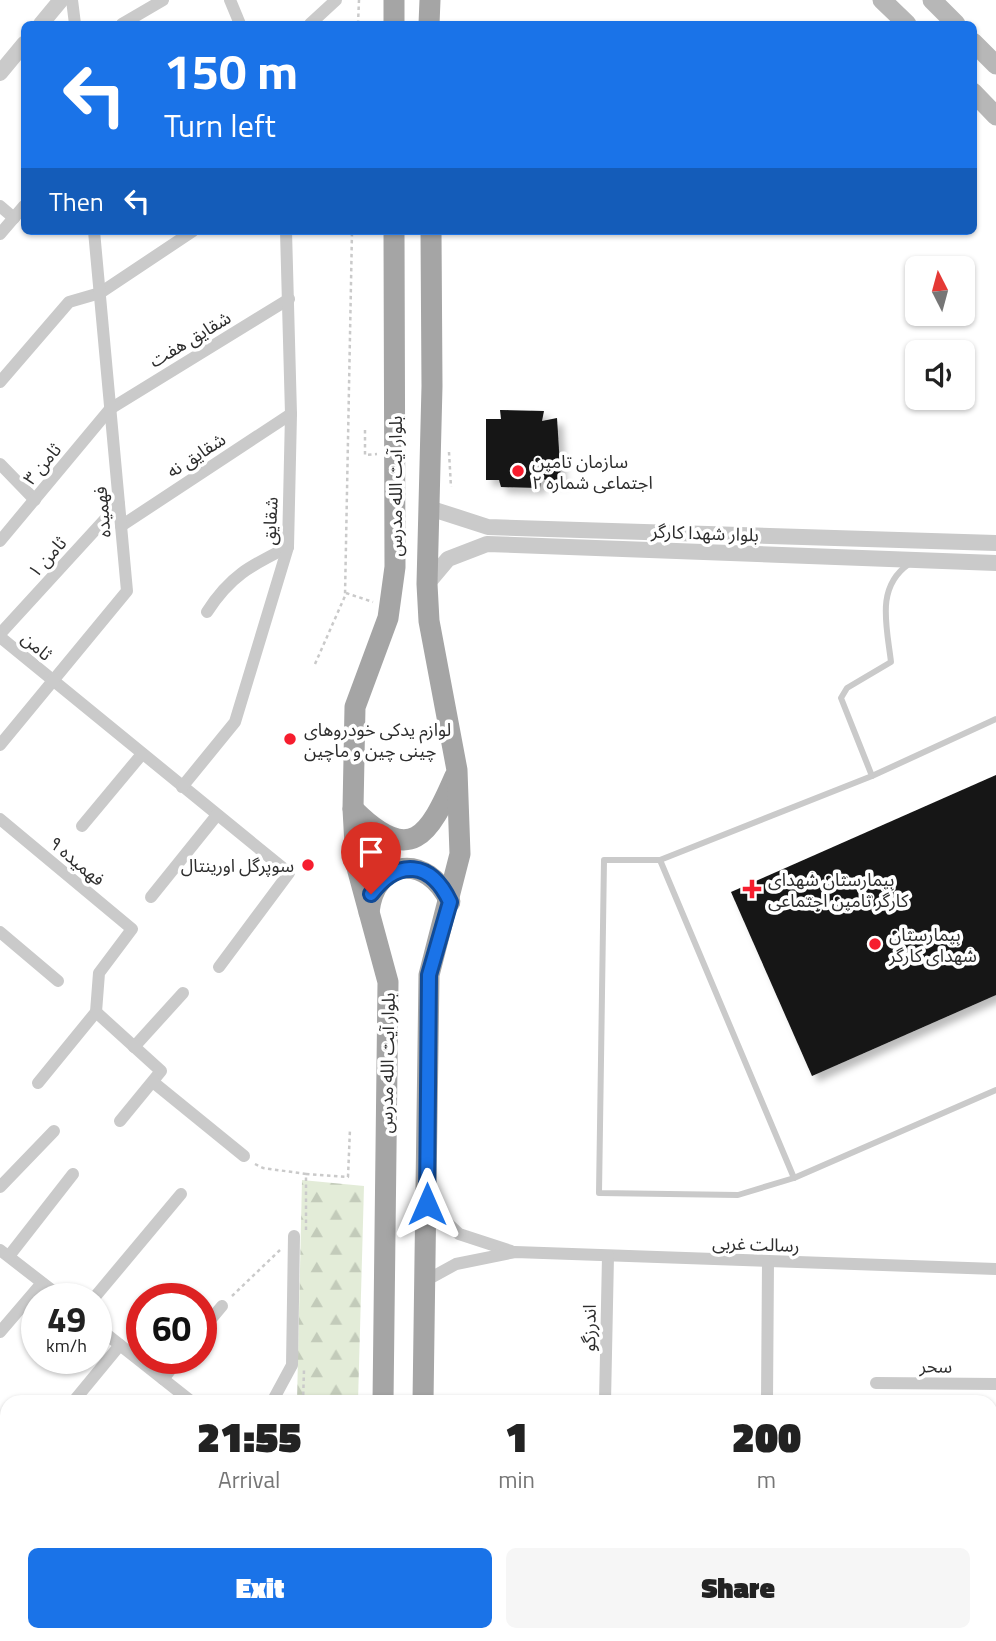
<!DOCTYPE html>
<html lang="en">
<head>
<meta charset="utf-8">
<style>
	:root { --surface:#fff; --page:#f6f6f6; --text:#222; --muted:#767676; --accent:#1a73e8 }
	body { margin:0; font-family:"Titillium Web","Noto Sans Arabic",sans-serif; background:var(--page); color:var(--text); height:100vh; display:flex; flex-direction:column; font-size:26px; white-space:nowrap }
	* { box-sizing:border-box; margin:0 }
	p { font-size:23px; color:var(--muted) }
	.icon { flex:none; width:38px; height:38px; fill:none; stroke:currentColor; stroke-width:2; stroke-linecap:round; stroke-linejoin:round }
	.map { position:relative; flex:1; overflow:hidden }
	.drawer { position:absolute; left:0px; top:1395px; width:998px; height:247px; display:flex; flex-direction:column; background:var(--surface); border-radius:21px 21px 0 0; box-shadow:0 2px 5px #0004 }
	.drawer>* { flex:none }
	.banner { position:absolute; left:21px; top:21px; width:956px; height:214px; border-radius:10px; box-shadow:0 2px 5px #0004; background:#1a73e8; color:#fff; overflow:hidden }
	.needle { width:46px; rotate:354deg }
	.controls { position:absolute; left:905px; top:256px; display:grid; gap:14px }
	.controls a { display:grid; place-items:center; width:70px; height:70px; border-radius:10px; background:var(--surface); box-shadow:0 2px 5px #0004; font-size:35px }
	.speed { position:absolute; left:21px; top:1283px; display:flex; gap:14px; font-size:35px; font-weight:700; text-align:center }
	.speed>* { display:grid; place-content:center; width:91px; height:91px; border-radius:50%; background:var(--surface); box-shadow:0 2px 5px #0004; line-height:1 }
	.speed small { font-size:18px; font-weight:400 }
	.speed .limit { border:10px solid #d22; background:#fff; color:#111 }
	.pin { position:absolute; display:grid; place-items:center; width:60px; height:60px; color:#fff; margin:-72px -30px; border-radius:50% 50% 50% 0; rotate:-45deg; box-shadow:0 0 7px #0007 }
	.pin .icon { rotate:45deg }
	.me { position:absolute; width:77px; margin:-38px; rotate:0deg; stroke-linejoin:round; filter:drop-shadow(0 0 5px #0008) }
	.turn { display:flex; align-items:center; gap:24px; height:147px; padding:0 28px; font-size:32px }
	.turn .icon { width:91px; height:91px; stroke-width:2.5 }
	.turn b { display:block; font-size:49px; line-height:60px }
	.then { display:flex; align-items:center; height:66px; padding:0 28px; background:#0003; gap:14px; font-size:26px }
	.eta { display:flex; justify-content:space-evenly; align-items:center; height:119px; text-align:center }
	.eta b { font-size:42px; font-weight:800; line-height:49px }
	.button { display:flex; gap:14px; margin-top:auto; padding:14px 28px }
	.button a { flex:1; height:80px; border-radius:10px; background:var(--accent); color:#fff; font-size:28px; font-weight:800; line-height:80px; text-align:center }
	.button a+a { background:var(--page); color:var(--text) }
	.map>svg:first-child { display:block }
	.forest { fill:url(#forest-firs) }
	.building { fill:#141414; filter:url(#shadow) }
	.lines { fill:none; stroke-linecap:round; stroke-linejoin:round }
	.path { stroke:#cacaca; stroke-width:2.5; stroke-dasharray:3.5 3.5; stroke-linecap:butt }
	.service { stroke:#cacaca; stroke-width:6 }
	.minor { stroke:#cacaca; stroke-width:12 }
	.tertiary { stroke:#cacaca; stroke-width:16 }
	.secondary { stroke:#b7b7b7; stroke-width:19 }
	.primary { stroke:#a5a5a5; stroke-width:21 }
	.route-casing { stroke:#114b97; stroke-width:18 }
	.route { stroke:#1a73e8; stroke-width:12 }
	.poi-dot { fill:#f61d2e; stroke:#fff; stroke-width:2.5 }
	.labels { text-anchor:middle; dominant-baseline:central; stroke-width:7; stroke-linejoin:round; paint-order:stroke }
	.street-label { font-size:18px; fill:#2d2d2d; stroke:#fff }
	.poi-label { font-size:18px; fill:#2d2d2d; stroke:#fff; text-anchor:start }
</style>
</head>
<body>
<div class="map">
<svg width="996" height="1641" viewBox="0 0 996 1641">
	<defs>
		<pattern id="forest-firs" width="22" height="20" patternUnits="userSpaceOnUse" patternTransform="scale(1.75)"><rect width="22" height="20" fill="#e3ecd8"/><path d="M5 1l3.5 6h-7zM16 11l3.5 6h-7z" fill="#c3cbba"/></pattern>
		<filter id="shadow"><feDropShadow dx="6" dy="6" stdDeviation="3.5" flood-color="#0004"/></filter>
	</defs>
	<rect width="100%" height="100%" fill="#fff"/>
	<g class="forest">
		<path d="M302 1180 364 1186 358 1402H297Z"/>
		<path d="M292 1635V1634L345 1635V1641H291Z"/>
	</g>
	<g class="building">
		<path d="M500 410 544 411 542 421 557 418 561 482 541 479 540 488 501 487 499 480H486V419H501Z"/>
		<path d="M996 775V995L812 1076 731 892Z"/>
	</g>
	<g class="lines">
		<g class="path">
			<path d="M358 24 359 0"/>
			<path d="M365 430V455L377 454"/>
			<path d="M449 452 451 487"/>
			<path d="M346 593 373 602"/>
			<path d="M315 664 345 596 352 231"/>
			<path d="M255 1164 263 1168 306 1174"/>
			<path d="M306 1230V1174L348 1177 350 1129"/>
			<path d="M232 1296 280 1250"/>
			<path d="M303 1402 304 1370"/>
			<path d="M360 1641V1634"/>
		</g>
		<g class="service">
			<path d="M909 564C875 587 887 627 891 662L847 688 841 698 872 776 996 719"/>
			<path d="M872 776 660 860H604L599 1193 738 1195 794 1178 996 1090"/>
			<path d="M660 860 794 1178"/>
		</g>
		<g class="minor">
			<path d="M72 0 75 24"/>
			<path d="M230 0 240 24"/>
			<path d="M122 24 163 0"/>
			<path d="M310 24 336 0"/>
			<path d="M0 206 14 218"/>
			<path d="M0 234 24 206"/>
			<path d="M0 382 69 302 100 293 193 231"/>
			<path d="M0 464 35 500"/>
			<path d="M121 526 291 414"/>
			<path d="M0 541 110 409 289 299"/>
			<path d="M207 612C230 576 250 566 288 547"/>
			<path d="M0 634 119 504"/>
			<path d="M0 637 289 873 219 967"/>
			<path d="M0 745 127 591 94 231"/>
			<path d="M182 787 235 722 288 547 291 414 286 231"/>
			<path d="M0 819 132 929 99 973 96 1012 38 1083"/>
			<path d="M82 826 142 754"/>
			<path d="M151 897 217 815"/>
			<path d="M0 932 58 981"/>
			<path d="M96 1012 161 1071 120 1121"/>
			<path d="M134 1047 183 993"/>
			<path d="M153 1082 244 1156"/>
			<path d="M0 1187 54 1131"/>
			<path d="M427 1204 459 1234 511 1251"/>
			<path d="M0 1250 62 1298"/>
			<path d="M9 1256 73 1174"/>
			<path d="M425 1281 456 1264 515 1252 996 1269"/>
			<path d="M94 1298 181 1194"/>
			<path d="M96 1326 192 1402"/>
			<path d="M201 1331 222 1306"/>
			<path d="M0 1332 42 1283"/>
			<path d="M163 1379 180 1358"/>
			<path d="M876 1383 996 1384"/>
			<path d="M73 1402 120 1345"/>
			<path d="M272 1402 292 1365 294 1236"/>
			<path d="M605 1402 608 1256"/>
			<path d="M767 1402 768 1262"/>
			<path d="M0 1489 7 1481"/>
			<path d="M990 1503H996"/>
			<path d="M0 1547 7 1554"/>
			<path d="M0 1574 7 1566"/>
			<path d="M990 1610H996"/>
			<path d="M97 1634 104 1641"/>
			<path d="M82 1641 88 1634"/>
			<path d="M148 1641 153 1634"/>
			<path d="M282 1641 283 1640"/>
			<path d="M600 1641V1634"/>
		</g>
		<g class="tertiary">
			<path d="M41 24 61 0"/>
			<path d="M0 73 24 44"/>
			<path d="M429 508 488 527 996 543"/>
			<path d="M427 584 448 559 487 544 996 563"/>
		</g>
		<g class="secondary">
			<path d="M882 0 907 24"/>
			<path d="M932 0 956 24"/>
			<path d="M973 42 996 65"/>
			<path d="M973 92 996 116"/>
		</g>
		<g class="primary">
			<path d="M394 24V0"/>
			<path d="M429 24 430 0"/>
			<path d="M353 809C411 867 429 836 455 776"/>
			<path d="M369 912C375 858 427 853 450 902"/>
			<path d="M383 1402 388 982 356 864 353 809 355 707 388 618 395 567 394 231"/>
			<path d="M423 1402 429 975 460 854 457 770 429 621 427 584 432 386 431 231"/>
			<path d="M380 1641V1634"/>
			<path d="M419 1641V1634"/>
		</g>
	</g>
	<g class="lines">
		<g class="route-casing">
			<path id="route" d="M371 894C398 858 431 861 450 902L429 975 427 1204"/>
		</g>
		<use href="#route" class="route"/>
	</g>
	<g class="poi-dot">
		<circle cx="518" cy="471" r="7"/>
		<circle cx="290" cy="739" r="7"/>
		<circle cx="308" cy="865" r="7"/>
		<path d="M748.5 878.5h7v7h7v7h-7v7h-7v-7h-7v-7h7z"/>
		<circle cx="875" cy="944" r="7"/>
	</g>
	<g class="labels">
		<g class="street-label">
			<text transform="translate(190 339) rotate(-31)">شقایق هفت</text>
			<text transform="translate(196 455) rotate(-33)">شقایق نه</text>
			<text transform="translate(42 464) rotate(-50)">ثامن ۳</text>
			<text transform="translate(395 486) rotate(-90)">بلوار آیت الله مدرس</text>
			<text transform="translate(102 512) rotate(-95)">فهمیده</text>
			<text transform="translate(270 521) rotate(-87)">شقایق</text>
			<text transform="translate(705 533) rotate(2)">بلوار شهدا کارگر</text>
			<text transform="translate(47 557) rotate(-48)">ثامن ۱</text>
			<text transform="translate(37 646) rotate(41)">ثامن</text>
			<text transform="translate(77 861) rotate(40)">فهمیده ۹</text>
			<text transform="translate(387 1063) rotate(-89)">بلوار آیت الله مدرس</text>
			<text transform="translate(756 1244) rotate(2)">رسالت غربی</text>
			<text transform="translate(589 1328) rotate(-89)">اندرزگو</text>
			<text transform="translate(936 1366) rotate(1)">سحر</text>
		</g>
		<g class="poi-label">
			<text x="532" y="461">سازمان تامین<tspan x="532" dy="21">اجتماعی شماره ۲</tspan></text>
			<text x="304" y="729">لوازم یدکی خودروهای<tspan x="304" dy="21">چینی چین و ماچین</tspan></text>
			<text x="294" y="865" text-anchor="end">سوپرگل اورینتال</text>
			<text x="768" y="879">بیمارستان شهدای<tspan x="768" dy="21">کارگر تامین اجتماعی</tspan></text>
			<text x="889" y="934">بیمارستان<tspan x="889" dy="21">شهدای کارگر</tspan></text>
		</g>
	</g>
</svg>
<div class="controls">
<a><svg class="needle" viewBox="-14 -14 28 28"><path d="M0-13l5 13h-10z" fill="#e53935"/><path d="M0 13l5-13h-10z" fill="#767676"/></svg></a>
<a><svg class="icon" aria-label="sound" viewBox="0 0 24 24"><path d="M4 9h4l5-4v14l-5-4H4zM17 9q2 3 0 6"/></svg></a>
</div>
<div class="speed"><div>49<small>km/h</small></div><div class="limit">60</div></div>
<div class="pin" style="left:371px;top:894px;background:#d93025"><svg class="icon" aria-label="arrive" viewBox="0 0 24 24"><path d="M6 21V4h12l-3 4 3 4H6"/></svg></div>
<svg class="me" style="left:427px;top:1204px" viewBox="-20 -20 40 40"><path d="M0-17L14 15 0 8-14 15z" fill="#1a73e8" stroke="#fff" stroke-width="4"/></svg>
<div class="banner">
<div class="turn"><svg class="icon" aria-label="left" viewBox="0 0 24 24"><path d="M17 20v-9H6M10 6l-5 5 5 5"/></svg><div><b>150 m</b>Turn left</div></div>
<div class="then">Then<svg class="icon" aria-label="left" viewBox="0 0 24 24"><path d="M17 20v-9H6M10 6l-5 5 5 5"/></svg></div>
</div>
<section class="drawer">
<div class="eta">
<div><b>21:55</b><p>Arrival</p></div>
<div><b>1</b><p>min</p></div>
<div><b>200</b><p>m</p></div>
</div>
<div class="button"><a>Exit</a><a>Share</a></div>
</section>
</div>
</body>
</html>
